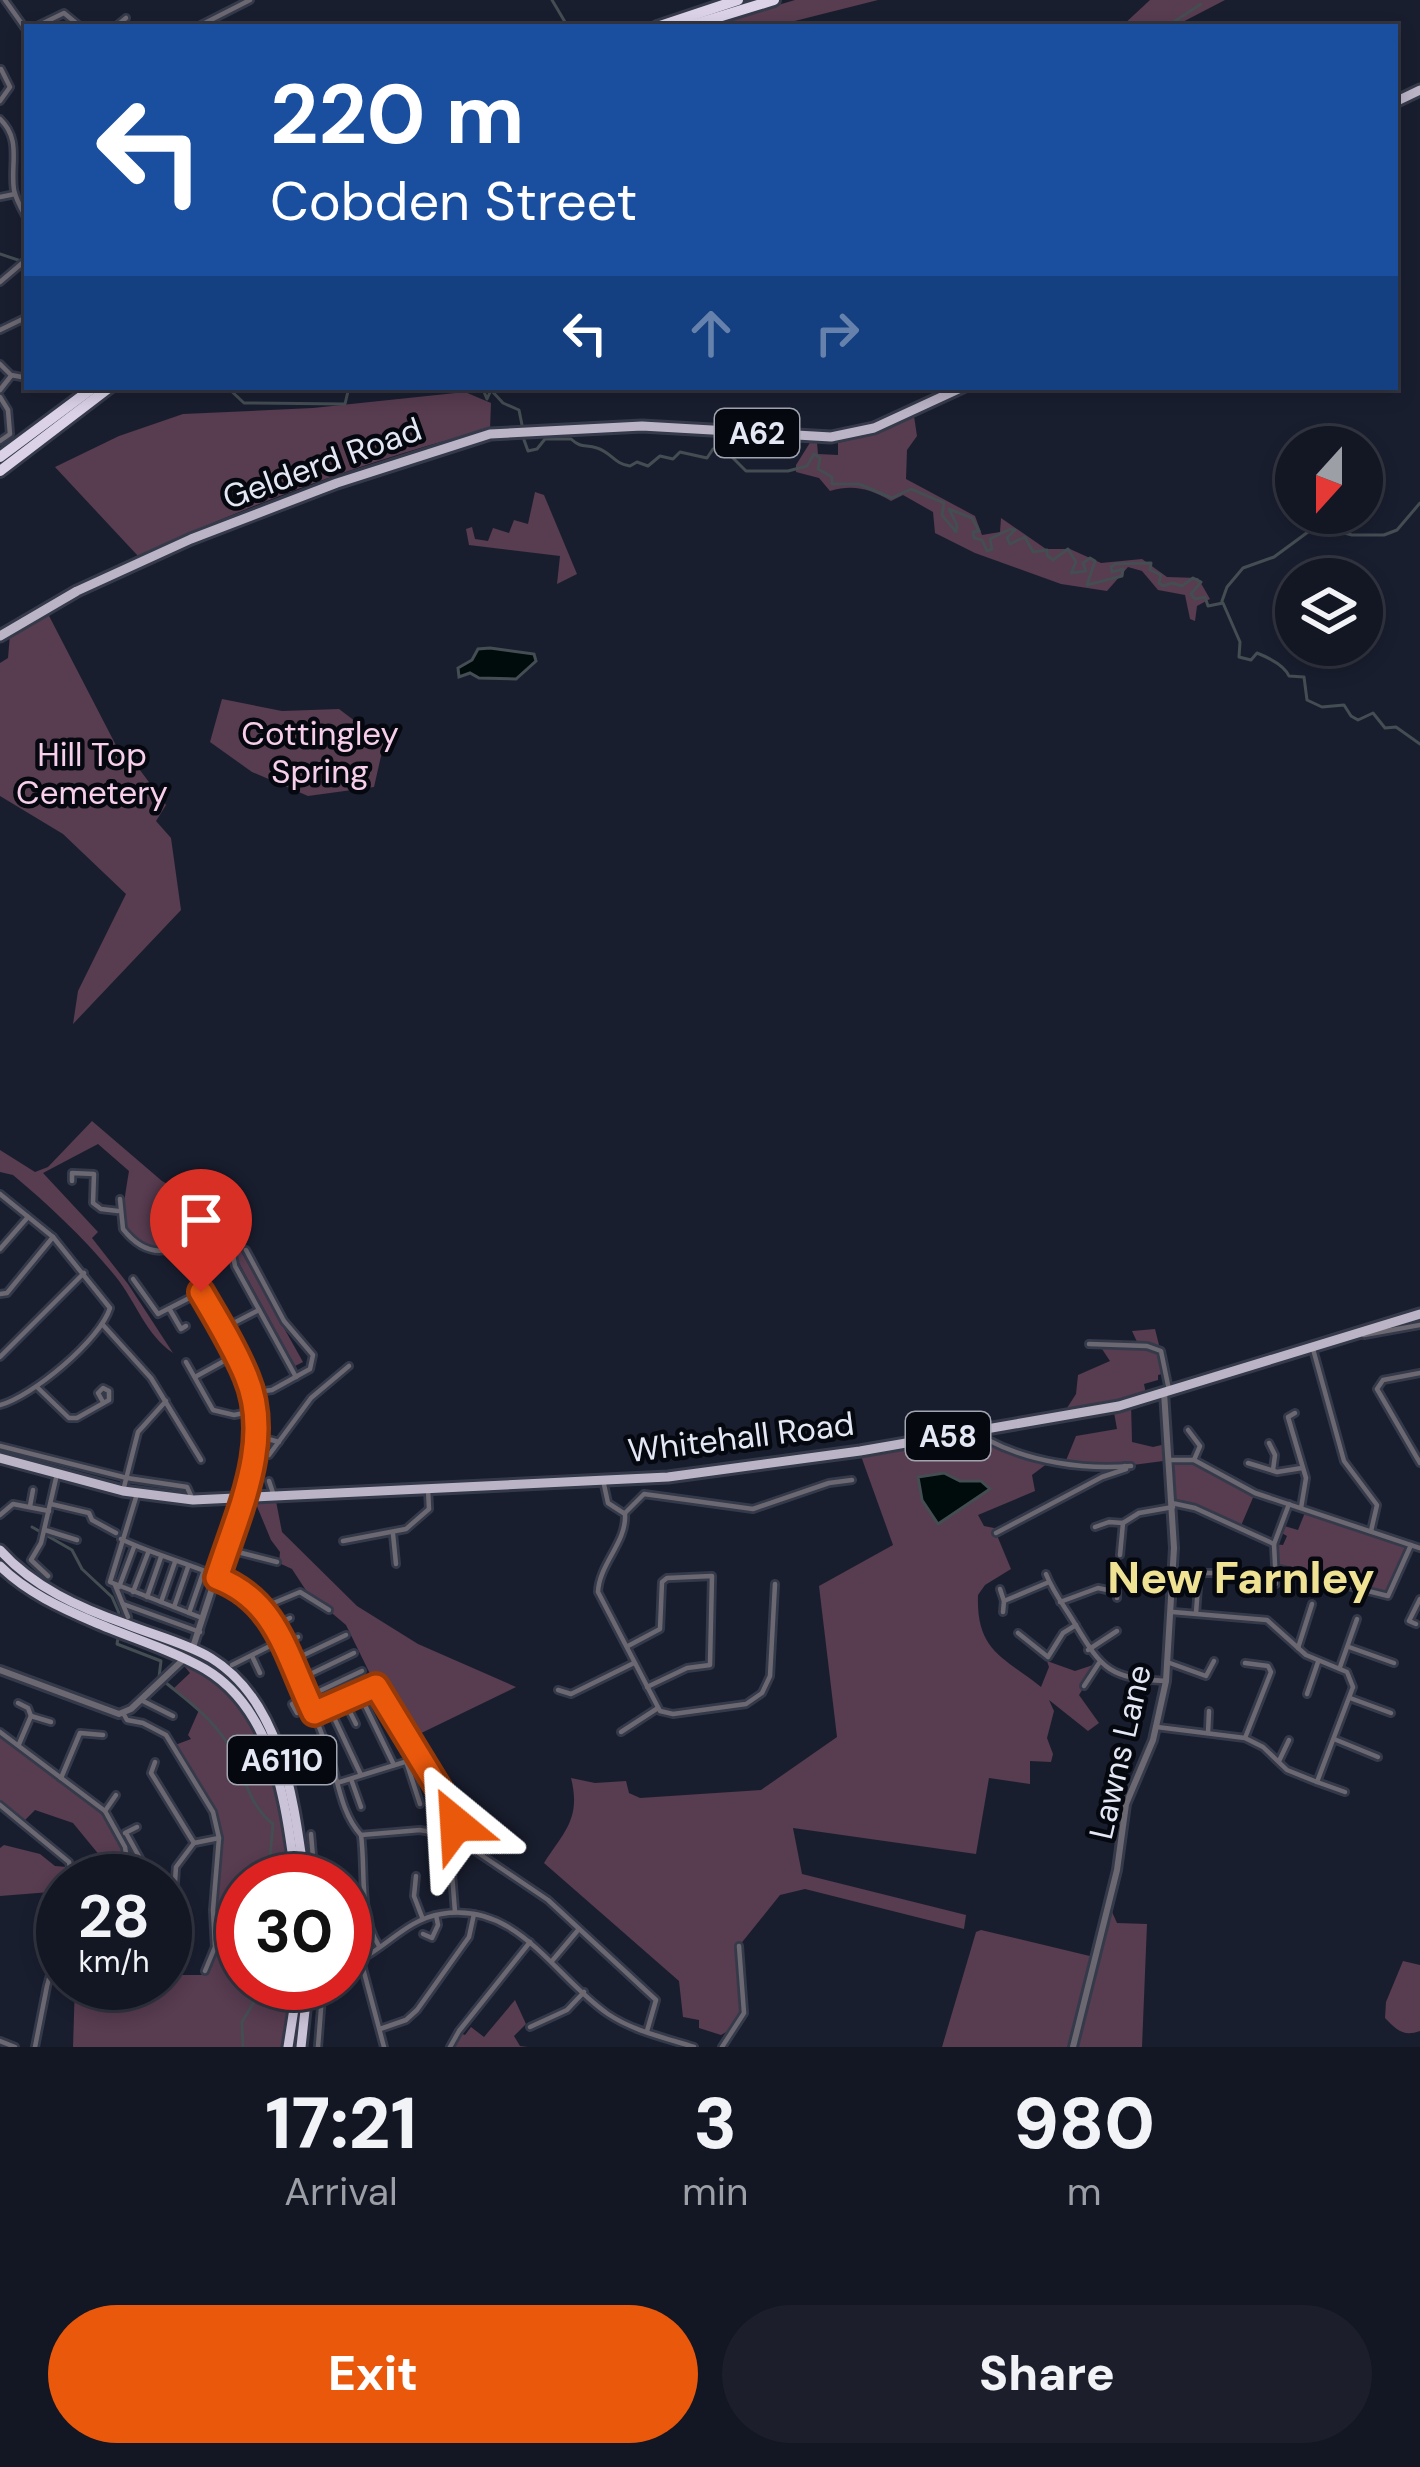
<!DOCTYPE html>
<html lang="en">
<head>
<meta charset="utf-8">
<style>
	:root { --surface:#131623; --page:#1c1f2b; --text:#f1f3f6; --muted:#9d9fa6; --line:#323541; --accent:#ea580c }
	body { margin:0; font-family:"DM Sans",sans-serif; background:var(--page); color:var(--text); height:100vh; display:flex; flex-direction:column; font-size:45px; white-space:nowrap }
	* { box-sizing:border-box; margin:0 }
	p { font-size:39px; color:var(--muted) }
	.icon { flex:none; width:66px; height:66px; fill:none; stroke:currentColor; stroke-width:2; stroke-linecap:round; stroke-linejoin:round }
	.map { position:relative; height:2047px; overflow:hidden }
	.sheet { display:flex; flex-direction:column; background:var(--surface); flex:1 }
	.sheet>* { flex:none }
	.banner { position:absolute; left:24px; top:24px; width:1374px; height:366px; border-radius:0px; box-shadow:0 6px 18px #0003,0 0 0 3px var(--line); background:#1a4fa0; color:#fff; overflow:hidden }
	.needle { width:78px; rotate:201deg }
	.fabs { position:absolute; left:1275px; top:426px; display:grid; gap:24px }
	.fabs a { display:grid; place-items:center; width:108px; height:108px; border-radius:50%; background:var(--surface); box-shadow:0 6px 18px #0003,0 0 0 3px var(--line); font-size:60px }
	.speed { position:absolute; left:36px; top:1854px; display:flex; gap:24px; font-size:60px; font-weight:700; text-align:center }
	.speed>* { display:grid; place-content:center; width:156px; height:156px; border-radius:50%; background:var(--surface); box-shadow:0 6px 18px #0003,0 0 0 3px var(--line); line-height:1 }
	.speed small { font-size:30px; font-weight:400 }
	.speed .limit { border:18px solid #d22; background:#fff; color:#111 }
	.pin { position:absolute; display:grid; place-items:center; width:102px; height:102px; color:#fff; margin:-123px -51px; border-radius:50% 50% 50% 0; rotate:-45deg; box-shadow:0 0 12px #0007 }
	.pin .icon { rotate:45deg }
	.me { position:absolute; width:132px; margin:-66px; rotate:333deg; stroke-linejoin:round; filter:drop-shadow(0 0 9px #0008) }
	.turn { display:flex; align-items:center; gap:42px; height:252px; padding:0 48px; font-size:54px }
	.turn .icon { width:156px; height:156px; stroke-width:2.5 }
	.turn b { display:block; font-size:84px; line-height:102px }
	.lanes { display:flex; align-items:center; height:114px; padding:0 48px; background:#0003; justify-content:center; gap:60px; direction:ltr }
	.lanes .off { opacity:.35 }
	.eta { display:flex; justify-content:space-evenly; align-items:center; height:204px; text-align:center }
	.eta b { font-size:72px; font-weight:800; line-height:84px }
	.button { display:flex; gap:24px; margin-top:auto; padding:24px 48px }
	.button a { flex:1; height:138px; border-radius:72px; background:var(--accent); color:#fff; font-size:48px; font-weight:800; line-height:138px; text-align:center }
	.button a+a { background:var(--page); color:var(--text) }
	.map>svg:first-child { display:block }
	.green { fill:#583c50 }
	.water { fill:#000b0c; stroke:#444d52; stroke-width:3 }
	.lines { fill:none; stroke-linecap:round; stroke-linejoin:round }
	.stream { stroke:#444d52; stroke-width:3 }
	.minor-casing { stroke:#353a4b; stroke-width:10 }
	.tertiary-casing { stroke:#353a4b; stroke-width:12 }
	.primary-casing { stroke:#353a4b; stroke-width:15 }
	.trunk-casing { stroke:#353a4b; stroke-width:15 }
	.motorway-casing { stroke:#353a4b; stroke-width:16 }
	.minor { stroke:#6c6872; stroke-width:4.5 }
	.tertiary { stroke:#6c6872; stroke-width:6 }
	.primary { stroke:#bbb4c7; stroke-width:9 }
	.trunk { stroke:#cbc3d8; stroke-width:9 }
	.motorway { stroke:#dbd2e8; stroke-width:10 }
	.route-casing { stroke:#983908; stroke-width:30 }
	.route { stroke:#ea580c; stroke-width:21 }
	.labels { text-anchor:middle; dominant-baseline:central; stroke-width:9; stroke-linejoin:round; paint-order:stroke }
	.shield { fill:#060810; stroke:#a1a5b0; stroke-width:3 }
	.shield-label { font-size:30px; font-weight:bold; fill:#e4e8f4 }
	.street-label { font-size:33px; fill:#e4e8f4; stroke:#060810 }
	.park-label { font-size:33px; fill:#f8cfeb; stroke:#060810 }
	.district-label { font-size:45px; font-weight:bold; fill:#f0e293; stroke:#060810 }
</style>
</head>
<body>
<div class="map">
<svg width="1420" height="2047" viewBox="0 0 1420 2047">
	<rect width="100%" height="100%" fill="#191e2f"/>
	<g class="green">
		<path d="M795 0H878L771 27H703Z"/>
		<path d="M1150 0H1225L1173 27H1121Z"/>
		<path d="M465 392 491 403 490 429C369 459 251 504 138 556L55 467 119 436 183 414 313 408Z"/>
		<path d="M914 416 917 436 907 450 906 479 975 516 982 535 1000 532 1001 518 1046 549H1070L1101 563 1142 559 1167 577 1198 578 1210 599 1197 606 1195 621 1190 619 1185 595 1158 590 1142 571 1128 567 1107 591 1061 584 975 553 935 533 933 512 903 495 891 501C871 489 853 484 830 491L819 478 796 472V465L811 441 817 443 818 454 838 455V443L880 432Z"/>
		<path d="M535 492 544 495 577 574 557 584 560 556 469 545 466 529 472 527 475 539 488 541 493 528 509 533 514 520 528 524Z"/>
		<path d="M47 612 122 757 128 754 166 805 156 821 171 838 181 910 73 1024 78 991 126 894 63 834 0 796V663L8 658 10 634Z"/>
		<path d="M222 699 282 711 339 709 384 743 374 787 308 796 252 772 210 742Z"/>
		<path d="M92 1121 162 1181 206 1207 233 1237 303 1362 295 1366 232 1250 202 1234 195 1215 157 1233 165 1249C113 1243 123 1210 129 1171L98 1144 43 1173 98 1232 92 1238 128 1284 173 1353C146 1335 136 1302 116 1277 85 1239 50 1206 13 1175L0 1172V1150L35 1172 48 1167Z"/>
		<path d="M1155 1329 1166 1373 1158 1375V1380L1144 1384 1146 1394 984 1427 959 1415 985 1423 1067 1408 1076 1394 1078 1375 1110 1361 1100 1346 1138 1344 1132 1331Z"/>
		<path d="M1131 1403 1132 1442 1153 1447 1170 1443 1172 1459 1194 1460 1255 1493 1240 1528 1172 1503 1171 1460 1125 1466 1065 1463 1076 1436 1117 1429 1113 1407Z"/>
		<path d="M985 1434C1000 1453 1029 1455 1052 1460L1032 1475 1035 1491 978 1515 984 1526 999 1529 996 1533 1011 1569 985 1585 978 1595C976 1652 1004 1657 1041 1687L1049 1667 1047 1661 1075 1671 1099 1663 1079 1695 1099 1723 1088 1731 1049 1700 1054 1711 1047 1738 1053 1754 1051 1762 1030 1761V1784L989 1778 976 1854 793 1828 802 1874 966 1915 964 1929 805 1889 780 1895 739 1946C742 1980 756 2017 721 2035L699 2028V2020L683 2017 679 1981 544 1863C565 1831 581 1818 571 1778L595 1783 626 1781 629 1793 640 1798 761 1790 837 1737 819 1586 893 1545 861 1456Z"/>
		<path d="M276 1501 282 1532 357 1606 418 1644 516 1687 409 1739 376 1686 346 1625 307 1592 292 1569 279 1563 280 1552 271 1540 256 1504Z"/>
		<path d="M1306 1510 1411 1545 1388 1596 1276 1568 1274 1544 1283 1545 1287 1536 1278 1531 1281 1525 1298 1530Z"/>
		<path d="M181 1662C274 1691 280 1799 296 1881H243V1983H295L283 2047H73L75 1983H165V1975H205C214 1942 226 1843 212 1810 202 1788 187 1766 175 1745L191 1739 188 1735 199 1710 173 1689 190 1673Z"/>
		<path d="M0 1732 105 1811 128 1858 105 1862 73 1823 35 1810 25 1820 0 1802Z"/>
		<path d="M4 1845 40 1854 55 1866 66 1867 69 1881H63V1891L0 1896V1848Z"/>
		<path d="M1108 1903 1117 1923 1147 1924 1142 2047H942L976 1932 981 1930 1094 1957Z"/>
		<path d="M1403 1961 1420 1965V2031C1403 2037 1397 2030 1385 2018L1386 2002Z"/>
		<path d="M515 2000 526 2024 514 2036 520 2046 528 2047H453L460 2033 465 2035 471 2027 484 2037Z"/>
	</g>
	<g class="water">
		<path d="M490 648 534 654 536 661 516 679 479 678 470 673 459 677 458 668 472 660 478 649Z"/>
		<path d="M944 1473 960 1481H981L990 1489 938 1524 922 1500 918 1477Z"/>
	</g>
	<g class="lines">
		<g class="stream">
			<path d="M552 0 568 27"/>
			<path d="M1166 27 1201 4"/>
			<path d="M0 254 27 263"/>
			<path d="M227 387 244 403 345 404 349 387"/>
			<path d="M374 387H375"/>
			<path d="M424 387 434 391 439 387"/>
			<path d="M482 387 487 399 491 390 503 403 519 410 522 425"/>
			<path d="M523 437 528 451 537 449 545 439H571C582 449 585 444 597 448 611 452 614 464 630 466L637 462 648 466 660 456 673 459 680 452 707 458 713 449 728 453 746 471H788L807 466 814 454 820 458 818 469 832 477V484H859L892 498 911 489 944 503 942 515 956 532 957 525 949 509 972 518 979 531 973 532 974 538 982 540 987 551 992 549 990 539 1010 529 1015 530 1007 538 1010 544 1025 537 1033 552 1047 550V555L1053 560 1068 549 1076 562 1071 573 1086 571 1083 563 1090 558 1095 561 1087 585 1122 576 1123 569 1112 572 1111 567 1115 564 1151 563 1150 570 1161 575 1159 583 1163 586 1172 583 1182 586 1193 578 1201 582 1191 594 1195 599 1205 597 1208 606 1223 603 1240 642 1239 657 1251 660 1257 653C1267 657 1284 665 1289 676L1304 677 1307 700 1322 707 1344 705 1351 716 1358 720 1373 713 1385 728 1396 727 1420 744"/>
			<path d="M1222 601 1227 587 1243 568 1274 557 1312 529 1322 527 1352 535H1384L1397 530 1420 503"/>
			<path d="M32 1527 72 1550 82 1569 112 1597 119 1613"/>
			<path d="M118 1638 117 1644 161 1661 159 1677C182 1697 210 1715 227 1743 243 1769 248 1806 273 1824L268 1881"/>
			<path d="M243 1976 239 1989 254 2002 242 2022 243 2047"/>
		</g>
		<g class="minor-casing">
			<g id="minor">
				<path d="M5 0 27 31"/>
				<path d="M35 27 64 13 81 27"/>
				<path d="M115 27 126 18"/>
				<path d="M197 27 250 0"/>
				<path d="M0 101 10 87 1 69"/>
				<path d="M0 119C22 140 10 164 14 190 16 200 22 210 27 219"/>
				<path d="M0 197 15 194"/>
				<path d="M0 282 27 259"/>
				<path d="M0 330 27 317"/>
				<path d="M0 364 11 375 27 378"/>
				<path d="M0 390 11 376"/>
				<path d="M0 397 8 410 10 434 0 441"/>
				<path d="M72 1181V1173L94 1174 93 1203 101 1209 118 1211"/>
				<path d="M0 1194 53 1237 110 1308C100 1340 33 1396 0 1405"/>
				<path d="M120 1199 123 1229C148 1261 172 1253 202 1234L232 1250 235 1266 296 1377"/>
				<path d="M0 1249 28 1217"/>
				<path d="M178 1249 246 1375C259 1417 260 1456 242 1497"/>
				<path d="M246 1250 284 1321 313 1355 310 1369 272 1390 251 1393"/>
				<path d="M133 1279 158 1314 201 1292"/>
				<path d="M0 1294 7 1293 53 1237"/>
				<path d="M170 1310 181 1329 186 1326"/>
				<path d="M103 1325 151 1378 201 1460"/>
				<path d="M222 1329 259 1310"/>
				<path d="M1364 1335 1420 1325"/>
				<path d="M1089 1344 1147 1346 1161 1351 1169 1390"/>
				<path d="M1313 1349 1344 1461 1377 1505 1371 1531"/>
				<path d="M0 1357 84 1273"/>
				<path d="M186 1362 213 1410 234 1415 254 1411"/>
				<path d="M1420 1373 1383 1380 1377 1389 1420 1463"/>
				<path d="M195 1377 235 1355"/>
				<path d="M37 1387 69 1418H77L109 1400V1391L103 1388 98 1393 103 1402"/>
				<path d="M1295 1413 1288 1417 1306 1478 1301 1508"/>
				<path d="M1188 1430 1200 1446 1194 1460"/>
				<path d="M984 1432 988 1440C1030 1462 1084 1470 1131 1466"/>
				<path d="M257 1436 279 1442"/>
				<path d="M1269 1443 1275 1455 1273 1470"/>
				<path d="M0 1446 127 1478 187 1487 193 1500"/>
				<path d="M269 1455 311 1398 349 1366"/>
				<path d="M1171 1460H1194L1255 1493 1420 1548"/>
				<path d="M1248 1463 1277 1472 1302 1468"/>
				<path d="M603 1480 608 1503 625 1514C627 1542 599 1564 598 1592L660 1711 673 1714 746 1704 762 1693 770 1676 775 1584"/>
				<path d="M269 1481 274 1496"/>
				<path d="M123 1491 138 1432 166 1401"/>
				<path d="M137 1494 110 1582 202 1618"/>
				<path d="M1172 1503 1195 1508 1274 1544 1276 1584"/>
				<path d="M51 1504 89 1513 92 1520 116 1533"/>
				<path d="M30 1506 33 1490"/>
				<path d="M626 1512 644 1494 753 1509 829 1483 852 1480"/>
				<path d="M0 1515 13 1504 49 1511"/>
				<path d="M1095 1527 1109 1522 1123 1523"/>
				<path d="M45 1530 77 1540"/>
				<path d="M996 1533 1102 1477 1126 1469 1125 1466"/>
				<path d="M393 1534 396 1564"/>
				<path d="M121 1539C162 1559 213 1568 249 1594 277 1614 314 1714 328 1750 338 1778 340 1812 361 1835"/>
				<path d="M343 1541 406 1529 429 1509 428 1488"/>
				<path d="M1274 1544 1289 1504"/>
				<path d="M226 1549 277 1562"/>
				<path d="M1120 1555 1123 1523 1139 1513 1173 1507"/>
				<path d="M1276 1568 1388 1596 1411 1545"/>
				<path d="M1046 1574C1053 1592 1065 1607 1075 1624 1103 1671 1110 1678 1166 1681"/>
				<path d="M48 1576 31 1560 41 1543 57 1474"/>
				<path d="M115 1585 128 1617"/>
				<path d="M119 1587 134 1547"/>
				<path d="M1000 1589 1004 1601"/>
				<path d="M133 1592 148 1553"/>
				<path d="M147 1597 161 1557"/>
				<path d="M161 1602 175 1562"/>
				<path d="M1060 1602 1098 1588 1117 1592V1598"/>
				<path d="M123 1604 200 1632"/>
				<path d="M174 1607 188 1567"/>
				<path d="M264 1607 300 1592 329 1610"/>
				<path d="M1003 1612 1004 1601 1049 1582"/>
				<path d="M189 1613 203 1573"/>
				<path d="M1196 1613 1199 1573H1214"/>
				<path d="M1416 1624 1409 1621 1420 1599"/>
				<path d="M273 1626 290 1618"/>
				<path d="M1018 1633 1048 1657 1063 1633 1076 1625"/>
				<path d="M281 1644 298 1637"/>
				<path d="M628 1646 660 1629 662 1582 667 1578 712 1576 710 1665 687 1668 647 1687"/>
				<path d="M1349 1647 1394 1663"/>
				<path d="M1298 1648 1312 1604"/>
				<path d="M1088 1650 1117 1631"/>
				<path d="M252 1656 260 1673"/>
				<path d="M289 1662 346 1635"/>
				<path d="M1167 1662 1206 1676 1214 1661"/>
				<path d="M1245 1663 1268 1666 1271 1672 1245 1738"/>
				<path d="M232 1665 280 1641"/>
				<path d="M1340 1667 1357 1619"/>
				<path d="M298 1680 354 1653"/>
				<path d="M1084 1686 1099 1663"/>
				<path d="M558 1690 571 1694 634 1663"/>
				<path d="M1307 1694 1318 1662"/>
				<path d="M360 1695 394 1765"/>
				<path d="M1350 1698 1391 1713"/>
				<path d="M141 1700 173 1716"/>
				<path d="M344 1700 356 1724"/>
				<path d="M18 1703 28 1708 31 1716 19 1744"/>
				<path d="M1132 1706 1137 1679"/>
				<path d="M329 1707 361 1775"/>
				<path d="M123 1713 127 1720 143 1723 166 1735 213 1812 219 1838 213 1910 215 1947 205 1971"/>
				<path d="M297 1713 292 1704 362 1671"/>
				<path d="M314 1713 376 1686 453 1812 456 1824 453 1836"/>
				<path d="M31 1716 51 1722"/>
				<path d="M1157 1727 1245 1738 1263 1747 1287 1770 1317 1782 1353 1687 1347 1672 1306 1655 1267 1620 1173 1612"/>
				<path d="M0 1732 105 1811 125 1847 130 1881"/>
				<path d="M621 1732 658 1708"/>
				<path d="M1208 1733 1209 1711"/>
				<path d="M1334 1739 1378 1757"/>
				<path d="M1279 1761 1289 1740"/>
				<path d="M155 1762 151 1773 194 1843"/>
				<path d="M407 1764 420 1804"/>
				<path d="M61 1778 80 1733 103 1735"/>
				<path d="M351 1779 361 1807"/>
				<path d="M340 1782 421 1757"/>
				<path d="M1317 1782 1345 1792"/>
				<path d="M0 1805 69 1862 73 1881"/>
				<path d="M105 1811 116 1795"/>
				<path d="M125 1833 137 1827"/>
				<path d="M126 1833 142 1862"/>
				<path d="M311 1834 315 1881"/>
				<path d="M361 1835 420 1830 453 1836 548 1900 656 2000 647 2031"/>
				<path d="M361 1835C366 1872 358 1913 379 1946"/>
				<path d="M416 1876 414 1896 422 1917"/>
				<path d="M455 1912 452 1874 464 1844"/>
				<path d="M423 1934 432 1938 438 1925 436 1915"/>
				<path d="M361 1961 384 2047"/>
				<path d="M552 1961 579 1929"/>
				<path d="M345 1965C381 1956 402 1920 441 1914 518 1901 554 1977 608 2014 633 2031 666 2038 694 2047"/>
				<path d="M169 1971 176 1867 194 1843 219 1838"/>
				<path d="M530 2027 567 2010 584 1992"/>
				<path d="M380 2029 406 2020 417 2010 469 1937 474 1914"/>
				<path d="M0 2041 15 2047"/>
				<path d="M35 2047 47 1986 63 1928"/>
				<path d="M318 2047 323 1983"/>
				<path d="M450 2047 459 2031 530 1942"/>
				<path d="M722 2047 744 2013 739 1946"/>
			</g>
		</g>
		<g class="tertiary-casing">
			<g id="tertiary">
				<path d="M193 1647 242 1497"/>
				<path d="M0 1670 119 1714 131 1709 185 1658"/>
				<path d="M1073 2047 1117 1870 1126 1804 1153 1740 1166 1681 1174 1548 1164 1392"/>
			</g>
		</g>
		<g class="primary-casing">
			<g id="primary">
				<path d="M1395 102 1420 90"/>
				<path d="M0 636 77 591 191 539 337 483 490 434 642 426 831 437 874 428 963 387"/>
				<path d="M0 1458 123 1491 193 1500 668 1477 860 1451 1119 1406 1420 1314"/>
			</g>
		</g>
		<g class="trunk-casing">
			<g id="trunk">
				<path d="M0 1550C33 1587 80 1608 126 1624 153 1635 186 1643 211 1658 284 1703 294 1805 305 1881"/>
				<path d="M0 1566C26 1592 61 1608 94 1622 131 1638 170 1649 205 1669 276 1711 286 1807 296 1881"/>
				<path d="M288 2047 298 1983"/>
				<path d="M301 2047 308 1983"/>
			</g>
		</g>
		<g class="motorway-casing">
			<g id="motorway">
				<path d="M657 27 738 0"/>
				<path d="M686 27 774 0"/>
				<path d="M0 457 94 387"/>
				<path d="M0 471 110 387"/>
			</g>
		</g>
		<use href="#minor" class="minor"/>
		<use href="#tertiary" class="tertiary"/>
		<use href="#primary" class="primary"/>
		<use href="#trunk" class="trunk"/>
		<use href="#motorway" class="motorway"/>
	</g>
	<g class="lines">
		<g class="route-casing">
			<path id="route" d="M201 1292C217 1319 234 1347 246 1376 274 1442 237 1514 217 1578 278 1601 287 1658 314 1713L376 1686 453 1812 456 1824"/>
		</g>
		<use href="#route" class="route"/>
	</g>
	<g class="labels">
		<g class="shield">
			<rect x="715" y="409" width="84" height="48" rx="9"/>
			<rect x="906" y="1412" width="84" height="48" rx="9"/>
			<rect x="228" y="1736" width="108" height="48" rx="9"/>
		</g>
		<g class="shield-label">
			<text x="757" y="433">A62</text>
			<text x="948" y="1436">A58</text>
			<text x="282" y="1760">A6110</text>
		</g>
		<g class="street-label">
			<text transform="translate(322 463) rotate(-20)">Gelderd Road</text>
			<text transform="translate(741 1437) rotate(-7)">Whitehall Road</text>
			<text transform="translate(1120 1752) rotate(-77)">Lawns Lane</text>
		</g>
		<g class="park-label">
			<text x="320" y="733">Cottingley<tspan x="320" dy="38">Spring</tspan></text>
			<text x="92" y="754">Hill Top<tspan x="92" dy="38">Cemetery</tspan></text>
		</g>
		<g class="district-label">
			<text x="1241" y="1577">New Farnley</text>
		</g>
	</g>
</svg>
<div class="fabs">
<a><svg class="needle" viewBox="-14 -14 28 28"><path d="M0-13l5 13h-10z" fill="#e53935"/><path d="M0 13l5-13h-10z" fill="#9d9fa6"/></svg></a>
<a><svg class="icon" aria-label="layers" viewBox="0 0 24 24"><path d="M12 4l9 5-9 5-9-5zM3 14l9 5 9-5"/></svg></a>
</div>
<div class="speed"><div>28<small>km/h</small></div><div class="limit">30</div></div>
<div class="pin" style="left:201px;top:1292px;background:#d93025"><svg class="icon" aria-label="arrive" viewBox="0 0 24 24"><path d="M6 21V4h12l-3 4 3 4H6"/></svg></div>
<svg class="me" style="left:456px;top:1824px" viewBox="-20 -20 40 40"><path d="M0-17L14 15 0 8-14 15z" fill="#ea580c" stroke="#fff" stroke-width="4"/></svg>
<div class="banner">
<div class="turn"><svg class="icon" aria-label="left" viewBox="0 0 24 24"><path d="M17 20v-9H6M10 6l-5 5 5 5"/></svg><div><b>220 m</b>Cobden Street</div></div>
<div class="lanes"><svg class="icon" aria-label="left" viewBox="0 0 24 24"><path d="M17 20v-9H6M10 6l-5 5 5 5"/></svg><svg class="icon off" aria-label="ahead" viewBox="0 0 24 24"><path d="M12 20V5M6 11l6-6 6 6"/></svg><svg class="icon off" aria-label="right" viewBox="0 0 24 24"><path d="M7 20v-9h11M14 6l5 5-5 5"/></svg></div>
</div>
</div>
<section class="sheet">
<div class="eta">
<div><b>17:21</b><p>Arrival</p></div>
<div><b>3</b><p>min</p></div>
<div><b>980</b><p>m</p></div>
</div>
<div class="button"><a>Exit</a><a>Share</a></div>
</section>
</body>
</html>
